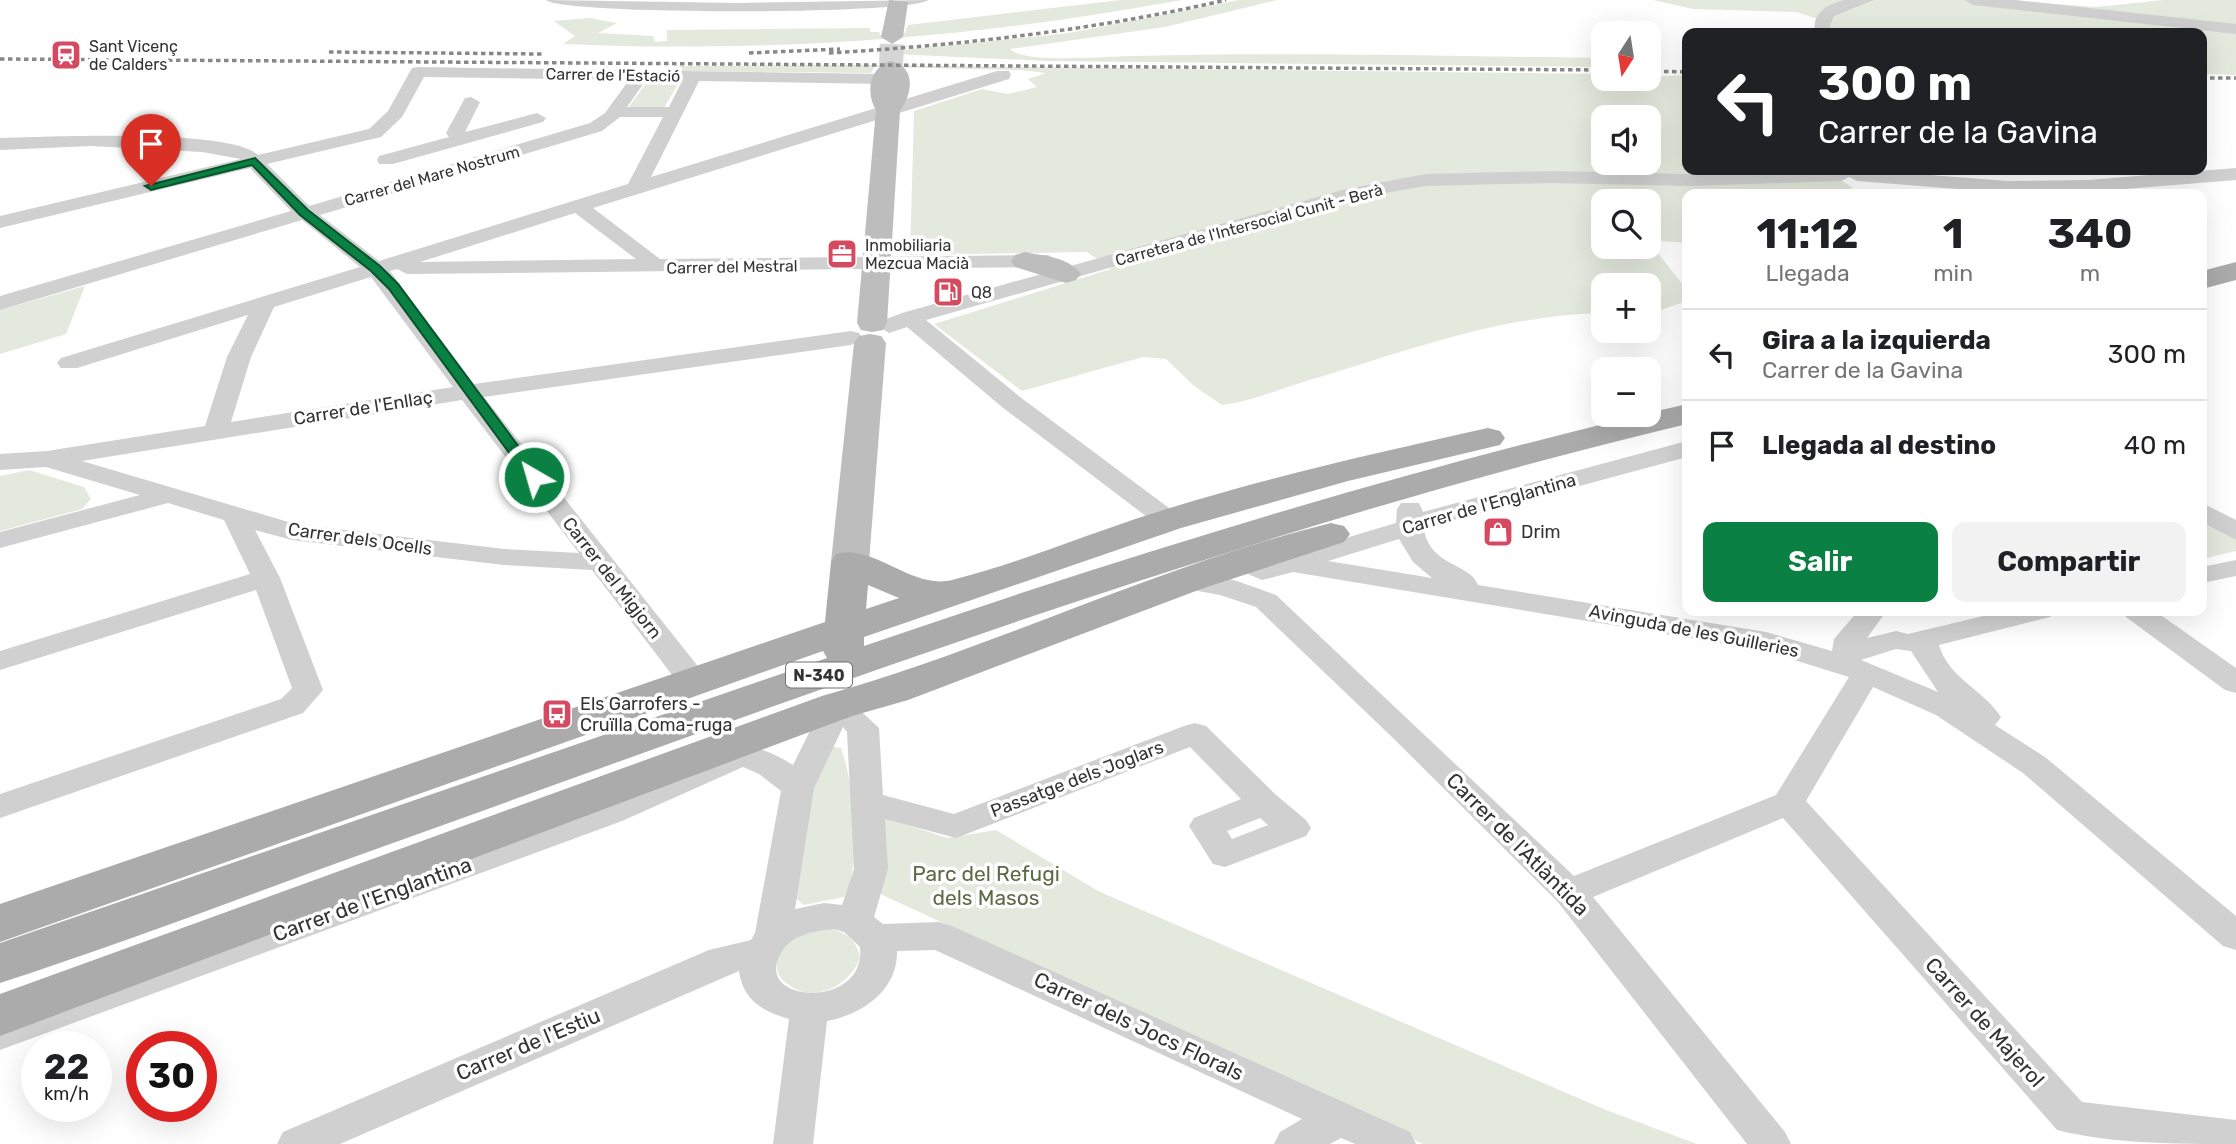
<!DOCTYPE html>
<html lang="es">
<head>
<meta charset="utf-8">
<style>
	:root { --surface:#fff; --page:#f2f2f2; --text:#202124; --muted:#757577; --line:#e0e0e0; --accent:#0b8043 }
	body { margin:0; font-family:Rubik,sans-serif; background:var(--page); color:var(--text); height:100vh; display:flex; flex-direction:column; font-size:26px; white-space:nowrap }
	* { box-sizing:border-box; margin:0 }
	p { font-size:23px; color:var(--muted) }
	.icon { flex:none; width:38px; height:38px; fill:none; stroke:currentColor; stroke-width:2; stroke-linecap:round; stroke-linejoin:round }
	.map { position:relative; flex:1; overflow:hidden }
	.drawer { position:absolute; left:1682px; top:189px; width:525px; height:427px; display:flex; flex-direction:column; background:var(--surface); border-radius:14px; box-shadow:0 7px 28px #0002 }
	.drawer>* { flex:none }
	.top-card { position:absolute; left:1682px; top:28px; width:525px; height:147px; border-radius:14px; box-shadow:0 7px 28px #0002; background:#202124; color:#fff; overflow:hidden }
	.needle { width:46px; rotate:192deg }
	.controls { position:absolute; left:1591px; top:21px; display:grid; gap:14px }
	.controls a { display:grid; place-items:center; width:70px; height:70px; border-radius:14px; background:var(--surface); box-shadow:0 7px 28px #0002; font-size:35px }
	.speed { position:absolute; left:21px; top:1031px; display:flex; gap:14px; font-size:35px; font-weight:700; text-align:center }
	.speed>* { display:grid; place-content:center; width:91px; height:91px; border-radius:50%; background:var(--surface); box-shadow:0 7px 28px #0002; line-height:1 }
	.speed small { font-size:18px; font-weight:400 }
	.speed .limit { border:10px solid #d22; background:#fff; color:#111 }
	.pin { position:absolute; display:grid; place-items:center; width:60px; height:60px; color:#fff; margin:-72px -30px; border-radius:50% 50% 50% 0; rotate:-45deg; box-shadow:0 0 7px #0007 }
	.pin .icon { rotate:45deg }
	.me { position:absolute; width:77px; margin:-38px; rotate:322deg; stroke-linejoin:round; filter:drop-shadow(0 0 5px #0008) }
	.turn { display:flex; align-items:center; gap:24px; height:147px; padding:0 21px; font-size:32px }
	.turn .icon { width:91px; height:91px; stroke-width:2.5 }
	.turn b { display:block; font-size:49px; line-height:60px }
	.eta { display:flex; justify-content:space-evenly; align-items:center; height:119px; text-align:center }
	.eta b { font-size:42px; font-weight:700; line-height:49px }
	.button { display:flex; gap:14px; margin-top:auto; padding:14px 21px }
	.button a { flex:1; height:80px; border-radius:14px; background:var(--accent); color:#fff; font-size:28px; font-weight:700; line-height:80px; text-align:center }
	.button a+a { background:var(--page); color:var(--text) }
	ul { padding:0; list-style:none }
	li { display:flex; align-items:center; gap:21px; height:91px; padding:0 21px; border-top:2px solid var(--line) }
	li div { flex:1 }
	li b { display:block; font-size:26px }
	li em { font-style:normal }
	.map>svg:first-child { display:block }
	.green { fill:#e4e9dd; fill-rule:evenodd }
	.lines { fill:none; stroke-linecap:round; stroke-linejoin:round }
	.secondary-tunnel { stroke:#d6d6d6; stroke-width:24; stroke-dasharray:24 11; stroke-linecap:butt }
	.street { fill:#d0d0d0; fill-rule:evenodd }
	.secondary { fill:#bdbdbd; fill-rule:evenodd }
	.primary { fill:#ababab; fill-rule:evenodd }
	.rail { stroke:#888; stroke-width:3.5; stroke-dasharray:4.5 3.5; stroke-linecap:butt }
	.route { fill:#0b8043; stroke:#07532c; stroke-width:2 }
	.labels { text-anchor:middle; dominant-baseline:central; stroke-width:7; stroke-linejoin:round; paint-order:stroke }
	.far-poi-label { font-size:16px; fill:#333; stroke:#fff; text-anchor:start }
	.far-street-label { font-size:16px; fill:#333; stroke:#fff }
	.shield { fill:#fff; stroke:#707070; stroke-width:2 }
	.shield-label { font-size:16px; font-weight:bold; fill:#333 }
	.street-label { font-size:18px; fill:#333; stroke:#fff }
	.poi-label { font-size:18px; fill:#333; stroke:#fff; text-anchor:start }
	.near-street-label { font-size:21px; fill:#333; stroke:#fff }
	.near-park-label { font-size:21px; fill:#596b44; stroke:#fff }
</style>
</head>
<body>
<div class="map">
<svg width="2236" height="1144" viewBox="0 0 2236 1144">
	<rect width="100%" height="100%" fill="#fff"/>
	<g class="green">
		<path d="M1121 0H1182C977 38 772 53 563 44L575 36 554 21 589 18 617 23 598 33 653 36 655 42 667 41V30L870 28V32H879L880 35 905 33 908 25Z"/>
		<path d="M1239 0H1277L1165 27 1010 49C1022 64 1113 56 1135 56 1291 52 1447 56 1603 58V67L1048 61 873 53 1069 33Z"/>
		<path d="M1653 0H2003L2096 7 2164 0H2236V75L2202 74V33H1833L1828 22 1796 12 1693 9Z"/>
		<path d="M862 65 1603 74V79L1687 75V170H1826L1853 188 1828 194H1687V243L1649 240 1648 201H1603V247H1648L1649 242 1687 290V301L1649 314 1648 285H1603V313C1493 316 1403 353 1300 383 1274 391 1249 402 1222 405L1194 386 1166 359 1143 357 1022 391 934 324 1111 269 1087 252 910 255 914 111 982 89 1008 94 1037 87 1028 79 1046 73 1022 70 874 67 871 73 678 71 676 66ZM1603 117H1648V163H1603Z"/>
		<path d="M647 82H679L664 108H628Z"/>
		<path d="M85 286 66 334 0 354V310Z"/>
		<path d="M29 470 84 487 91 499 82 509 0 531V476Z"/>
		<path d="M2202 518 2236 540V551L2202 559Z"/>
		<path d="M828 746 841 748C854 785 863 862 844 897L804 905 786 890 807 805Z"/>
		<path d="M880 816 947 838 996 830 1100 892 1606 1110 1697 1144H1423L876 892Z"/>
		<path d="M833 929C849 935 856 940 860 957 851 986 812 1006 785 982 763 963 790 935 811 930 817 928 826 929 833 929Z"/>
	</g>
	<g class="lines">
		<path class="secondary-tunnel" d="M891 68 892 37"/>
		<g class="street">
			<path d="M546 0 737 3 928 0C912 15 562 15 546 0Z"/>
			<path d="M1844 0H1874L1834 16 1830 25 1831 33H1815C1812 13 1826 5 1844 0Z"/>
			<path d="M1965 0H2015L2236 24V34L1973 5Z"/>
			<path d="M418 67 884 74 892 79 884 84 699 81 651 177 997 71H1009L1011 75 1009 79 593 208 660 259 1048 255 1059 261 1048 267 407 274 397 269 390 271 474 384 851 331 859 333 862 338 851 345 484 397 704 674 708 681 704 688 693 691 682 688 592 570 504 565 292 540 255 530 280 578 323 690 303 713 0 818V794L281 699 292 688 256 590 0 670V651L250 574 224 520 168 503 0 548V532L140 495 46 467 0 470V454L47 451 205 426 227 357 248 315 77 368H61L57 363 61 358 360 267 302 220 0 310V296L291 211 250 168 0 228V216L241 159 202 152 91 146 0 150V138C45 137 231 128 258 155L369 129 388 111 412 68ZM424 77 629 80 605 113 590 123 309 206 267 164 381 137 402 117ZM646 80 682 81 669 107H627ZM620 117H663L628 184 379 261 320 215 602 131ZM575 213 636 259 420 262ZM371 277 453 387 231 422 251 357 274 307ZM462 400 579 553 504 549 295 524 82 461Z"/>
			<path d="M471 97 480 102 465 132 537 113 546 118 543 122 393 164H379L377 160 379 156 449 137 446 133 465 98Z"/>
			<path d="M2236 168V180L2088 192 2008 193 1857 181 1849 177 1841 181 1689 186 1551 183 1426 186 1355 198 926 320 1020 397 1177 514 1181 520 1177 526H1159L1002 407 907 327 889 333 878 326 881 321 902 313 1346 189 1426 174 1551 171 1689 174 1826 170 1849 173 1863 170 2008 181 2088 180Z"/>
			<path d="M1687 441V457L1435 525 1424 530C1430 566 1470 563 1478 585L1766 632 1832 651 1834 639 1858 611 1885 613 1867 638 1896 631 1908 634 2004 611H2054L2050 617 1939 645C1949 679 1983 689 2001 717L1995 725 2045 757 2236 916V950L2223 946 2023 773 1936 715 1873 687 1806 801 2082 1102 2236 1120V1144C2178 1144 2112 1144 2057 1130L1783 818 1593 897 1785 1132 1791 1144H1747L1557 901 1393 738 1256 607 1220 595 1177 587 1173 581 1177 575C1208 567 1247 585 1276 595L1574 876 1776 795 1849 677 1762 650 1293 572 1262 580 1234 568 1230 562 1234 556 1244 554 1265 562 1396 523 1397 509 1401 503H1419L1423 512ZM1399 539 1413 562 1432 578 1328 561ZM1896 649 1911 651 1938 692 1861 660Z"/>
			<path d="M2202 503 2236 520V540L2202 522Z"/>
			<path d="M2236 560V576L2202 583V567Z"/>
			<path d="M2122 611H2155L2236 668V693L2225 690 2126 617Z"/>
			<path d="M837 696 848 699 879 728 883 795 954 814 1184 726 1195 723 1206 726 1276 795 1306 820 1311 828 1306 836 1225 867 1213 864 1189 826 1194 818 1241 799 1190 747 956 838 885 819 888 869 874 917 883 924 939 922 952 926 1410 1132 1416 1144H1355L1341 1138 1330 1144H1274L1280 1132 1302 1119 935 950 897 951C898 991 861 1015 827 1021L813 1144H773L789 1019C762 1011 743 1000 739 971L340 1144H277L283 1132 709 950 751 940 755 933 781 791 759 774 743 767 622 821 0 1050V1019L598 805 704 758 701 753 706 745C733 738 769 749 793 765L826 699ZM843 727 847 732 854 869 842 905 824 903 795 909 814 788ZM1260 818 1268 825 1232 839 1227 831ZM834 929 844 932 860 947C867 1010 751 1004 781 953 792 934 814 931 834 929Z"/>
		</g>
		<g class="secondary">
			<path d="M889 0 908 2 903 37 892 44 881 37Z"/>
			<path d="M891 61C916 67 913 93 900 111L887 323 883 330 872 332 861 330 857 323 876 110C865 93 870 66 891 61Z"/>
			<path d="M1025 252C1043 256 1069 257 1081 274L1076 280 1066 283 1015 267 1011 261 1015 255Z"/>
			<path d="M870 334 881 336 886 343 869 562 864 570 850 573 836 570 831 562 854 343 859 336Z"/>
		</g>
		<g class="primary">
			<path d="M2236 262V280L2202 289V271Z"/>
			<path d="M1687 404V424C1239 531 812 693 379 848 253 893 127 942 0 983V943L827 658 823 651 0 942V904L825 622 831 562 836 554C876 544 911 590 952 580 1020 563 1087 534 1154 513 1263 478 1376 453 1488 428L1500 431 1505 438 1500 445 1348 481 1181 528 864 637V646C1134 553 1411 468 1687 404ZM868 585 899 598 866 609Z"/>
			<path d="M1331 523 1344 526 1350 534 1344 542 1201 589 908 700 852 716 0 1036V994L822 696C994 648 1157 566 1331 523Z"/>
		</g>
		<g class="rail">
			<path d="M329 52 542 54"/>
			<path d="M749 53 840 49"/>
			<path d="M829 53C963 45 1095 30 1226 0"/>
			<path d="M0 59 1603 70"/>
			<path d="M1648 71 1687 72"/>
			<path d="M2202 78H2236"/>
		</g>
	</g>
	<path class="route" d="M255 158 308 210 380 266 398 284 539 474V480H529L389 289 371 271 300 215 252 165 151 190 145 186Z"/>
	<defs>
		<g id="station-square" transform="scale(1.575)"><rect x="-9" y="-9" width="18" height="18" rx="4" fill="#d54a60" stroke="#fff"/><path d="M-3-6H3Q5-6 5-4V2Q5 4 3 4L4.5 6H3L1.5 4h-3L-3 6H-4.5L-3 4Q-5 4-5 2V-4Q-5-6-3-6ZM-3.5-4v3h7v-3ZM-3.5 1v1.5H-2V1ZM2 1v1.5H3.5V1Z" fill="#fff"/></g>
		<g id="office-square" transform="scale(1.575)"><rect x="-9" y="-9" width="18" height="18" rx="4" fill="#d54a60" stroke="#fff"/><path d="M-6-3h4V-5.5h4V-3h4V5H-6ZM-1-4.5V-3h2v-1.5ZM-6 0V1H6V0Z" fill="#fff"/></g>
		<g id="fuel-square" transform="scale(1.575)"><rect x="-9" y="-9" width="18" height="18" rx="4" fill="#d54a60" stroke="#fff"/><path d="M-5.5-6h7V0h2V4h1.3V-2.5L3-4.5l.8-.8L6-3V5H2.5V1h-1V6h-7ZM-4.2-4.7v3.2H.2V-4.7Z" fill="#fff"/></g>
		<g id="shop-square" transform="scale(1.575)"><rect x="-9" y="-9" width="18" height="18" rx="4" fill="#d54a60" stroke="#fff"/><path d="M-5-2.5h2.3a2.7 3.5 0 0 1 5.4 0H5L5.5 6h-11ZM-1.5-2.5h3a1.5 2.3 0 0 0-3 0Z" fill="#fff"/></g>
		<g id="bus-square" transform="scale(1.575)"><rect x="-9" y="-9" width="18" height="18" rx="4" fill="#d54a60" stroke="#fff"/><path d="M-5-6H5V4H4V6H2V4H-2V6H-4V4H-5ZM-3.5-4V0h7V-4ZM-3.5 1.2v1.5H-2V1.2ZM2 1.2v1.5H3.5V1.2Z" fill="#fff"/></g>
	</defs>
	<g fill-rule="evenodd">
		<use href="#station-square" x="66" y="55"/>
		<use href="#office-square" x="842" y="254"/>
		<use href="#fuel-square" x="948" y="292"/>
		<use href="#shop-square" x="1498" y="532"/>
		<use href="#bus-square" x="557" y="714"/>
	</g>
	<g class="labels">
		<g class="far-poi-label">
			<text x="89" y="46">Sant Vicenç<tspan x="89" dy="18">de Calders</tspan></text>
			<text x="865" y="245">Inmobiliaria<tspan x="865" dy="18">Mezcua Macià</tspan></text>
			<text x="971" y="292">Q8</text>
		</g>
		<g class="far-street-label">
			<text transform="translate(613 75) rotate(1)">Carrer de l'Estació</text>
			<text transform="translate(432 176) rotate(-16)">Carrer del Mare Nostrum</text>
			<text transform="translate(1249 225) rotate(-15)">Carretera de l'Intersocial Cunit - Berà</text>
			<text transform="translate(732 267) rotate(-1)">Carrer del Mestral</text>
		</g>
		<rect class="shield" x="786" y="662.5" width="66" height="25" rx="5"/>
		<g class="shield-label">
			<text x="819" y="675">N-340</text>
		</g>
		<g class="street-label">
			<text transform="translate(363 408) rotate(-9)">Carrer de l'Enllaç</text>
			<text transform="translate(1489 504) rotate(-16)">Carrer de l'Englantina</text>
			<text transform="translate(360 539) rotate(8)">Carrer dels Ocells</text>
			<text transform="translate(612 578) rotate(52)">Carrer del Migjorn</text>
			<text transform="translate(1694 631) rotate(11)">Avinguda de les Guilleries</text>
			<text transform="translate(1077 779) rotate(-21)">Passatge dels Joglars</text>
		</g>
		<g class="poi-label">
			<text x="1521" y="532">Drim</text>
			<text x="580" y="704">Els Garrofers -<tspan x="580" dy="21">Cruïlla Coma-ruga</tspan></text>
		</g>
		<g class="near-street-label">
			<text transform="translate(1518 844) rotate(45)">Carrer de l'Atlàntida</text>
			<text transform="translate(372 899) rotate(-20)">Carrer de l'Englantina</text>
			<text transform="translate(1985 1022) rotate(48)">Carrer de Majerol</text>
			<text transform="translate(1139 1026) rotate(25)">Carrer dels Jocs Florals</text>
			<text transform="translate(528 1044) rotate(-23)">Carrer de l'Estiu</text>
		</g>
		<g class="near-park-label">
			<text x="986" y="873">Parc del Refugi<tspan x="986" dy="24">dels Masos</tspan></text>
		</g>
	</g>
</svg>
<div class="controls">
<a><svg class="needle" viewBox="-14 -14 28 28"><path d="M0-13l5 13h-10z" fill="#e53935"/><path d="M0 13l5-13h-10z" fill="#757577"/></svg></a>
<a><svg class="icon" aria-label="sound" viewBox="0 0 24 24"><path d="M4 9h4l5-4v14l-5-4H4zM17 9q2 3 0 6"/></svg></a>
<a><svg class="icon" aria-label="search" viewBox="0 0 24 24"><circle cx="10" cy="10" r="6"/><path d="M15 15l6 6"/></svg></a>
<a>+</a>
<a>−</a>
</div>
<div class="speed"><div>22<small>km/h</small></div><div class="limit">30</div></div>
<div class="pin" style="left:151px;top:186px;background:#d93025"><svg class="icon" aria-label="arrive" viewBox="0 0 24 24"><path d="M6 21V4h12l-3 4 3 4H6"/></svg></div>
<svg class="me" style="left:534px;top:477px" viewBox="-20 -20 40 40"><circle r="17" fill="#0b8043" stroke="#fff" stroke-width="3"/><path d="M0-11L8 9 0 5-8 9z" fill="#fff"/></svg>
<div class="top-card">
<div class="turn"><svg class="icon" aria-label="left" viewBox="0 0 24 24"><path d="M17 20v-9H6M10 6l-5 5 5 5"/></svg><div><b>300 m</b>Carrer de la Gavina</div></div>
</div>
<section class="drawer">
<div class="eta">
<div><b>11:12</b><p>Llegada</p></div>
<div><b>1</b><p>min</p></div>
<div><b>340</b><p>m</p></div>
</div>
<ul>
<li><svg class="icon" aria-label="left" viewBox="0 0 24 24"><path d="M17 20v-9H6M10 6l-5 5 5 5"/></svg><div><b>Gira a la izquierda</b><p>Carrer de la Gavina</p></div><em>300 m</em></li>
<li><svg class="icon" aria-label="arrive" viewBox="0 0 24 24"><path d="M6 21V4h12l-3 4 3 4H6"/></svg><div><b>Llegada al destino</b></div><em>40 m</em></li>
</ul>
<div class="button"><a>Salir</a><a>Compartir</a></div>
</section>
</div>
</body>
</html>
